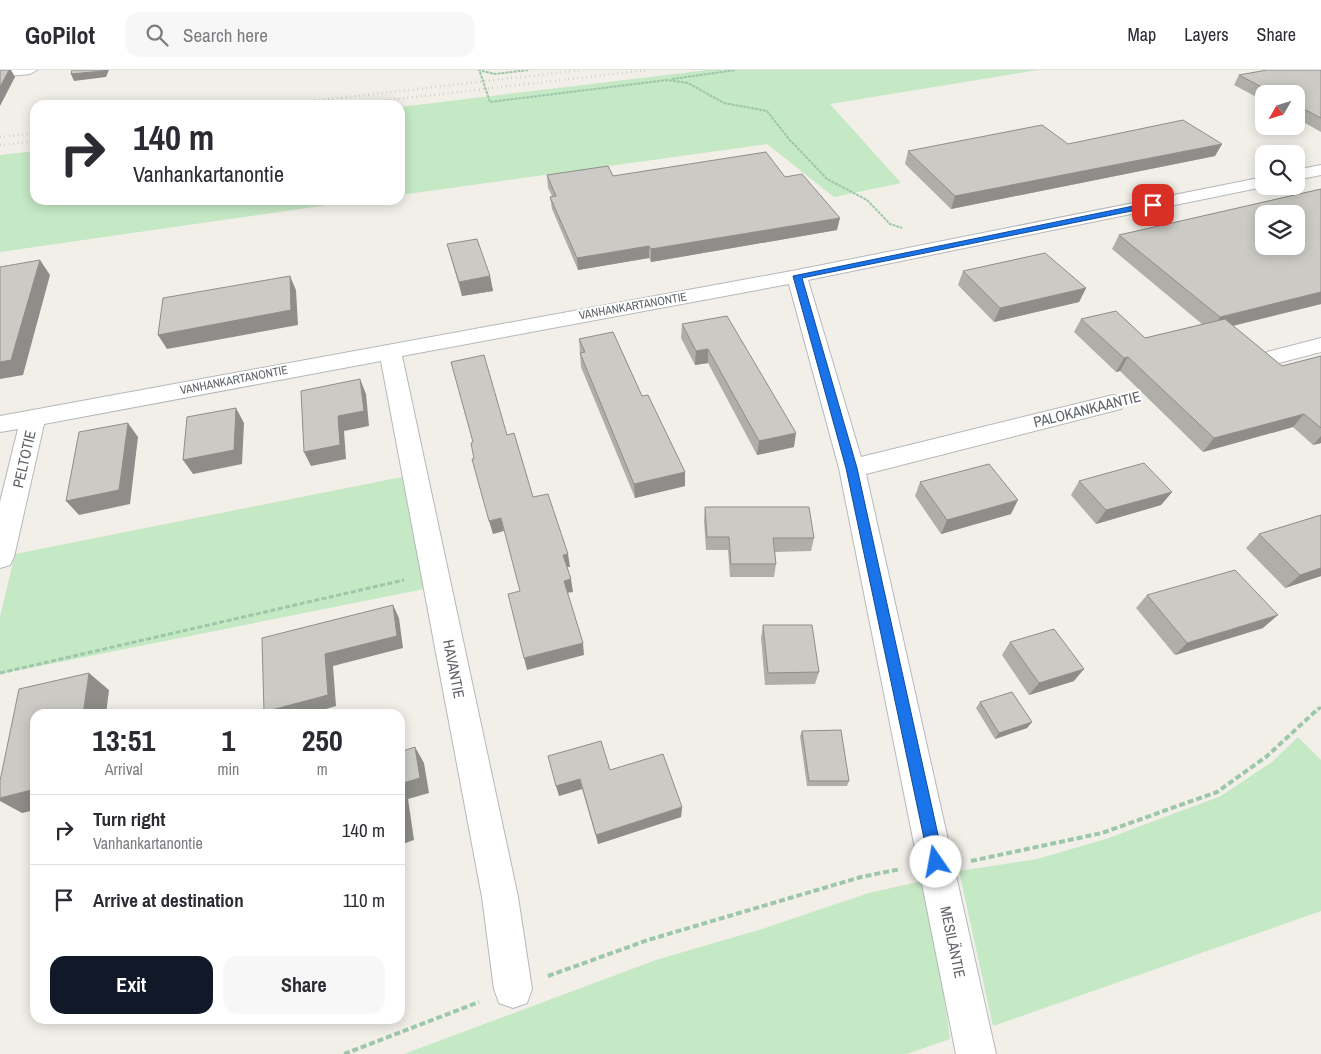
<!DOCTYPE html>
<html lang="en">
<head>
<meta charset="utf-8">
<style>
	:root { --surface:#fff; --page:#f7f7f7; --text:#2b2b33; --muted:#7c7c81; --line:#e1e1e2; --accent:#111827 }
	body { margin:0; font-family:"Archivo Narrow",sans-serif; background:var(--page); color:var(--text); height:100vh; display:flex; flex-direction:column; font-size:19px; white-space:nowrap }
	* { box-sizing:border-box; margin:0 }
	p { font-size:16px; color:var(--muted) }
	.icon { flex:none; width:28px; height:28px; fill:none; stroke:currentColor; stroke-width:2; stroke-linecap:round; stroke-linejoin:round }
	.map { position:relative; flex:1; overflow:hidden }
	.drawer { position:absolute; left:30px; top:639px; width:375px; height:315px; display:flex; flex-direction:column; background:var(--surface); border-radius:15px; box-shadow:0 2px 12px #0003 }
	.drawer>* { flex:none }
	.hud { position:absolute; left:30px; top:30px; width:375px; height:105px; border-radius:15px; box-shadow:0 2px 12px #0003; background:#fff; color:var(--text); overflow:hidden }
	.needle { width:32px; rotate:231deg }
	.fabs { position:absolute; left:1255px; top:15px; display:grid; gap:10px }
	.fabs a { display:grid; place-items:center; width:50px; height:50px; border-radius:10px; background:var(--surface); box-shadow:0 2px 12px #0003; font-size:25px }
	.pin { position:absolute; display:grid; place-items:center; width:42px; height:42px; color:#fff; margin:-21px; border-radius:10px; box-shadow:0 2px 8px #0006 }
	.me { position:absolute; width:55px; margin:-28px; rotate:348deg; stroke-linejoin:round; filter:drop-shadow(0 0 4px #0008) }
	.turn { display:flex; align-items:center; gap:18px; height:105px; padding:0 20px; font-size:22px }
	.turn .icon { width:65px; height:65px; stroke-width:2.5 }
	.turn b { display:block; font-size:35px; line-height:42px }
	.eta { display:flex; justify-content:space-evenly; align-items:center; height:85px; text-align:center }
	.eta b { font-size:30px; font-weight:800; line-height:35px }
	.button { display:flex; gap:10px; margin-top:auto; padding:10px 20px }
	.button a { flex:1; height:58px; border-radius:15px; background:var(--accent); color:#fff; font-size:20px; font-weight:800; line-height:58px; text-align:center }
	.button a+a { background:var(--page); color:var(--text) }
	ul { padding:0; list-style:none }
	li { display:flex; align-items:center; gap:15px; height:70px; padding:0 20px; border-top:1px solid var(--line) }
	li div { flex:1 }
	li b { display:block; font-size:19px }
	li em { font-style:normal }
	header { display:flex; align-items:center; gap:30px; box-sizing:border-box; height:70px; padding:0 25px; background:var(--surface); border-bottom:1px solid var(--line) }
	header strong { font-size:24px }
	nav { display:flex; gap:28px; margin-inline-start:auto; font-size:18px }
	.search { width:350px; height:45px; background:var(--page); display:flex; align-items:center; gap:12px; box-sizing:border-box; padding:0 18px; border-radius:15px; color:var(--muted); font-size:19px }
	.map>svg:first-child { display:block }
	.green { fill:#c5e8c5 }
	.lines { fill:none; stroke-linecap:round; stroke-linejoin:round }
	.minor-casing { stroke:#b5b8bc; stroke-width:2 }
	.path-far2 { stroke:#9cc7a9; stroke-width:2; stroke-dasharray:3 1; stroke-linecap:butt }
	.path-far1 { stroke:#9cc7a9; stroke-width:3; stroke-dasharray:5 2.5; stroke-linecap:butt }
	.path { stroke:#9cc7a9; stroke-width:4; stroke-dasharray:6 3; stroke-linecap:butt }
	.minor { fill:#fff; fill-rule:evenodd }
	.rail { stroke:#b6b7b8; stroke-width:2.5; stroke-dasharray:0.5 4; stroke-linecap:butt }
	.wall { fill:#afaea9 }
	.shaded-wall { fill:#8f8d8a }
	.building { fill:#cccac5; stroke:#8f8d8a; fill-rule:evenodd }
	.route { fill:#1a73e8; stroke:#114b97 }
	.labels { text-anchor:middle; dominant-baseline:central; stroke-width:4; stroke-linejoin:round; paint-order:stroke }
	.far-street-label { font-size:12px; fill:#5f6368; stroke:#fff }
	.street-label { font-size:15px; fill:#5f6368; stroke:#fff }
</style>
</head>
<body>
<header>
<strong>GoPilot</strong>
<div class="search"><svg class="icon" aria-label="search" viewBox="0 0 24 24"><circle cx="10" cy="10" r="6"/><path d="M15 15l6 6"/></svg>Search here</div>
<nav><a>Map</a><a>Layers</a><a>Share</a></nav>
</header>
<div class="map">
<svg width="1321" height="984" viewBox="0 0 1321 984">
	<rect width="100%" height="100%" fill="#f1efe8"/>
	<g class="green">
		<path d="M708 0H1038L830 34 901 113 834 127 767 74 400 125V37Z"/>
		<path d="M35 81V130H363L0 182V85Z"/>
		<path d="M402 407 424 519 0 604V547L15 484Z"/>
		<path d="M1298 667 1321 690V841L993 956 959 801 1037 789 1106 769 1221 726 1272 692Z"/>
		<path d="M927 810 950 969 907 984H404L656 890 762 859 869 823Z"/>
	</g>
	<g class="lines">
		<g class="minor-casing">
			<g id="minor">
				<path d="M0 0H37L30 4 0 7Z"/>
				<path d="M1321 95V105L1296 110V100Z"/>
				<path d="M1264 107V116H1268L808 210 861 387 1113 325 1121 327 1125 333 1121 339 1113 341 866 404 996 984H956L839 398 789 214 402 286 518 827 532 919 527 933 513 938 499 933 494 919 482 827 381 291 44 354 14 487 10 495 0 498V432L18 359 0 362V346L797 200Z"/>
				<path d="M1321 268V282L1275 294 1267 292 1264 287 1267 282Z"/>
			</g>
		</g>
		<g class="path-far2">
			<path d="M478 0 495 4 529 0"/>
			<path d="M480 2 490 32 667 10 688 13 724 33 767 41 788 68 827 109 867 130 890 154 902 158"/>
			<path d="M672 9 736 0"/>
		</g>
		<g class="path-far1">
			<path d="M0 603 404 510"/>
			<path d="M1318 640 1321 637"/>
		</g>
		<g class="path">
			<path d="M971 791 1102 763 1217 722 1266 687 1319 638"/>
			<path d="M548 906 648 870 861 807 901 799"/>
			<path d="M344 984 479 932"/>
		</g>
		<use href="#minor" class="minor"/>
		<g class="rail">
			<path d="M279 35 581 0"/>
			<path d="M345 35 649 0"/>
			<path d="M0 67 35 63"/>
			<path d="M0 75 35 71"/>
		</g>
	</g>
	<g class="wall">
		<path d="M1321 0V62L1296 48V24H1264V31L1234 15 1239 5Z"/>
		<path d="M1068 74H1222L1215 86 951 139 905 94 908 81Z"/>
		<path d="M547 105 785 107 837 160 651 192 649 188 578 200 552 139 550 127 552 126 548 118Z"/>
		<path d="M1321 119V234L1233 256 1282 296 1321 286V373L1313 375 1293 357 1203 382 1120 301 1116 302 1074 262 1081 249 1145 268 1202 254 1112 179 1119 165Z"/>
		<path d="M447 174 490 206 493 221 462 226 451 188Z"/>
		<path d="M963 201 1086 218 1079 232 994 252 958 215Z"/>
		<path d="M727 246 794 377 757 385 708 293 695 295 681 268 682 254Z"/>
		<path d="M579 269 642 326 685 416 635 428 581 297Z"/>
		<path d="M1079 411 1172 422 1161 435 1096 454 1071 425Z"/>
		<path d="M920 412 1011 444 941 464 915 426Z"/>
		<path d="M705 437 814 468 811 481 775 482 776 494 774 507H730L728 480H706L704 451Z"/>
		<path d="M1321 445V506L1285 518 1246 478 1259 464Z"/>
		<path d="M1147 525 1263 558 1175 585 1136 538Z"/>
		<path d="M763 555 819 602 815 614 765 615 761 568Z"/>
		<path d="M1010 572 1074 611 1029 625 1002 585Z"/>
		<path d="M980 632 1032 652 1027 658 995 669 976 638Z"/>
		<path d="M802 661 849 711 847 716H807L800 666Z"/>
		<path d="M610 700 682 737 681 747 598 774 582 719 559 726Z"/>
	</g>
	<g class="shaded-wall">
		<path d="M9 0H11L15 7 0 36V17Z"/>
		<path d="M103 0H109L106 7 74 11 71 4Z"/>
		<path d="M1222 74 1215 86 951 139 955 126Z"/>
		<path d="M840 148 837 160 651 192V179Z"/>
		<path d="M649 176V188L578 200 577 188Z"/>
		<path d="M40 190 50 205 23 305 0 309V292Z"/>
		<path d="M290 206 296 220 298 255 167 279 158 265Z"/>
		<path d="M490 206 493 221 462 226 459 212Z"/>
		<path d="M1086 218 1079 232 994 252 1000 238Z"/>
		<path d="M1321 222V234L1211 261 1220 247Z"/>
		<path d="M708 279V293L695 295 696 281Z"/>
		<path d="M1128 287 1120 301 1116 302 1124 288Z"/>
		<path d="M360 309 366 324 369 356 344 361 346 389 311 396 304 382 338 346Z"/>
		<path d="M236 338 244 353 242 394 193 404 183 390Z"/>
		<path d="M1304 344 1293 357 1203 382 1214 368Z"/>
		<path d="M128 353 138 367 130 434 79 445 66 431Z"/>
		<path d="M796 363 794 377 757 385 759 371Z"/>
		<path d="M1321 366V373L1313 375Z"/>
		<path d="M685 402V416L635 428 634 414Z"/>
		<path d="M1172 422 1161 435 1096 454 1106 440Z"/>
		<path d="M1018 430 1011 444 941 464 947 450Z"/>
		<path d="M501 448 504 461 493 464 489 451Z"/>
		<path d="M568 484 570 497H565L563 485Z"/>
		<path d="M1321 498V506L1285 518 1300 505Z"/>
		<path d="M571 509 573 522 566 523 564 511Z"/>
		<path d="M393 535 399 548 403 578 333 596 336 636 309 644H265L264 642 325 584Z"/>
		<path d="M1278 545 1263 558 1175 585 1187 573Z"/>
		<path d="M583 573 584 585 527 600 524 588Z"/>
		<path d="M1084 599 1074 611 1029 625 1039 613Z"/>
		<path d="M89 603 109 620 106 644H83Z"/>
		<path d="M1032 652 1027 658 995 669 999 663Z"/>
		<path d="M415 677 424 693 429 723 408 729 414 770 400 775V714Z"/>
		<path d="M580 709 582 719 559 726 556 716Z"/>
		<path d="M35 719V740L22 743 0 731V728Z"/>
		<path d="M682 737 681 747 598 774 596 765Z"/>
	</g>
	<g class="building">
		<path d="M0 0H9L0 17Z"/>
		<path d="M72 0H103V1L71 4Z"/>
		<path d="M1267 0H1321V48L1296 35V24H1275L1239 5Z"/>
		<path d="M1183 50 1222 74 955 126 908 81 1042 55 1068 74Z"/>
		<path d="M766 82 785 107 802 104 840 148 651 179 649 176 577 188 550 127 556 126 547 105 608 96 613 106Z"/>
		<path d="M1321 119V222L1220 247 1119 165ZM1264 144H1296V176H1264Z"/>
		<path d="M477 169 490 206 459 212 447 174Z"/>
		<path d="M1045 183 1086 218 1000 238 963 201Z"/>
		<path d="M40 190 11 290 0 292V197Z"/>
		<path d="M290 206 291 240 158 265 163 228Z"/>
		<path d="M1116 241 1145 268 1225 249 1282 296 1321 286V358L1304 344 1214 368 1128 287 1124 288 1081 249Z"/>
		<path d="M727 246 796 363 759 371 708 279 696 281 682 254Z"/>
		<path d="M613 262 642 326 648 325 685 402 634 414 580 283 585 282 579 269Z"/>
		<path d="M484 285 507 365 514 363 533 427 548 424 568 484 563 485 571 509 564 511 583 573 524 588 508 524 520 521 501 448 489 451 472 389H474L471 373 473 372 451 292Z"/>
		<path d="M360 309 364 341 338 346 340 375 304 382 301 321Z"/>
		<path d="M236 338 234 380 183 390 187 347Z"/>
		<path d="M128 353 119 420 66 431 79 362Z"/>
		<path d="M1144 393 1172 422 1106 440 1079 411Z"/>
		<path d="M989 394 1018 430 947 450 920 412Z"/>
		<path d="M705 437H809L814 468H773L776 494H731L729 467H707Z"/>
		<path d="M1321 445V498L1300 505 1259 464Z"/>
		<path d="M1235 500 1278 545 1187 573 1147 525Z"/>
		<path d="M393 535 397 566 325 584 328 625 264 642 262 568Z"/>
		<path d="M763 555H812L819 602 768 603Z"/>
		<path d="M1054 559 1084 599 1039 613 1010 572Z"/>
		<path d="M89 603 83 644H35V719L0 728V711L19 619Z"/>
		<path d="M1012 622 1032 652 999 663 980 632Z"/>
		<path d="M841 660 849 711H809L802 661Z"/>
		<path d="M601 671 610 700 663 684 682 737 596 765 580 709 556 716 548 686Z"/>
		<path d="M415 677 420 708 400 714V682Z"/>
		<path d="M400 731 404 757 400 758Z"/>
	</g>
	<path class="route" d="M1153 132 1157 135 1156 136 802 208 857 398 944 792 942 797 936 800 931 797 929 792 846 398 793 206Z"/>
	<g class="labels">
		<g class="far-street-label">
			<text transform="translate(633 236) rotate(-10)">VANHANKARTANONTIE</text>
			<text transform="translate(234 310) rotate(-11)">VANHANKARTANONTIE</text>
		</g>
		<g class="street-label">
			<text transform="translate(1087 339) rotate(-14)">PALOKANKAANTIE</text>
			<text transform="translate(24 389) rotate(-77)">PELTOTIE</text>
			<text transform="translate(454 599) rotate(79)">HAVANTIE</text>
			<text transform="translate(953 872) rotate(78)">MESILÄNTIE</text>
		</g>
	</g>
</svg>
<div class="fabs">
<a><svg class="needle" viewBox="-14 -14 28 28"><path d="M0-13l5 13h-10z" fill="#e53935"/><path d="M0 13l5-13h-10z" fill="#7c7c81"/></svg></a>
<a><svg class="icon" aria-label="search" viewBox="0 0 24 24"><circle cx="10" cy="10" r="6"/><path d="M15 15l6 6"/></svg></a>
<a><svg class="icon" aria-label="layers" viewBox="0 0 24 24"><path d="M12 4l9 5-9 5-9-5zM3 14l9 5 9-5"/></svg></a>
</div>
<div class="pin" style="left:1153px;top:135px;background:#d93025"><svg class="icon" aria-label="arrive" viewBox="0 0 24 24"><path d="M6 21V4h12l-3 4 3 4H6"/></svg></div>
<svg class="me" style="left:936px;top:792px" viewBox="-20 -20 40 40"><circle r="19" fill="#fff"/><path d="M0-13L10 11 0 6-10 11z" fill="#1a73e8"/></svg>
<div class="hud">
<div class="turn"><svg class="icon" aria-label="right" viewBox="0 0 24 24"><path d="M7 20v-9h11M14 6l5 5-5 5"/></svg><div><b>140 m</b>Vanhankartanontie</div></div>
</div>
<section class="drawer">
<div class="eta">
<div><b>13:51</b><p>Arrival</p></div>
<div><b>1</b><p>min</p></div>
<div><b>250</b><p>m</p></div>
</div>
<ul>
<li><svg class="icon" aria-label="right" viewBox="0 0 24 24"><path d="M7 20v-9h11M14 6l5 5-5 5"/></svg><div><b>Turn right</b><p>Vanhankartanontie</p></div><em>140 m</em></li>
<li><svg class="icon" aria-label="arrive" viewBox="0 0 24 24"><path d="M6 21V4h12l-3 4 3 4H6"/></svg><div><b>Arrive at destination</b></div><em>110 m</em></li>
</ul>
<div class="button"><a>Exit</a><a>Share</a></div>
</section>
</div>
</body>
</html>
